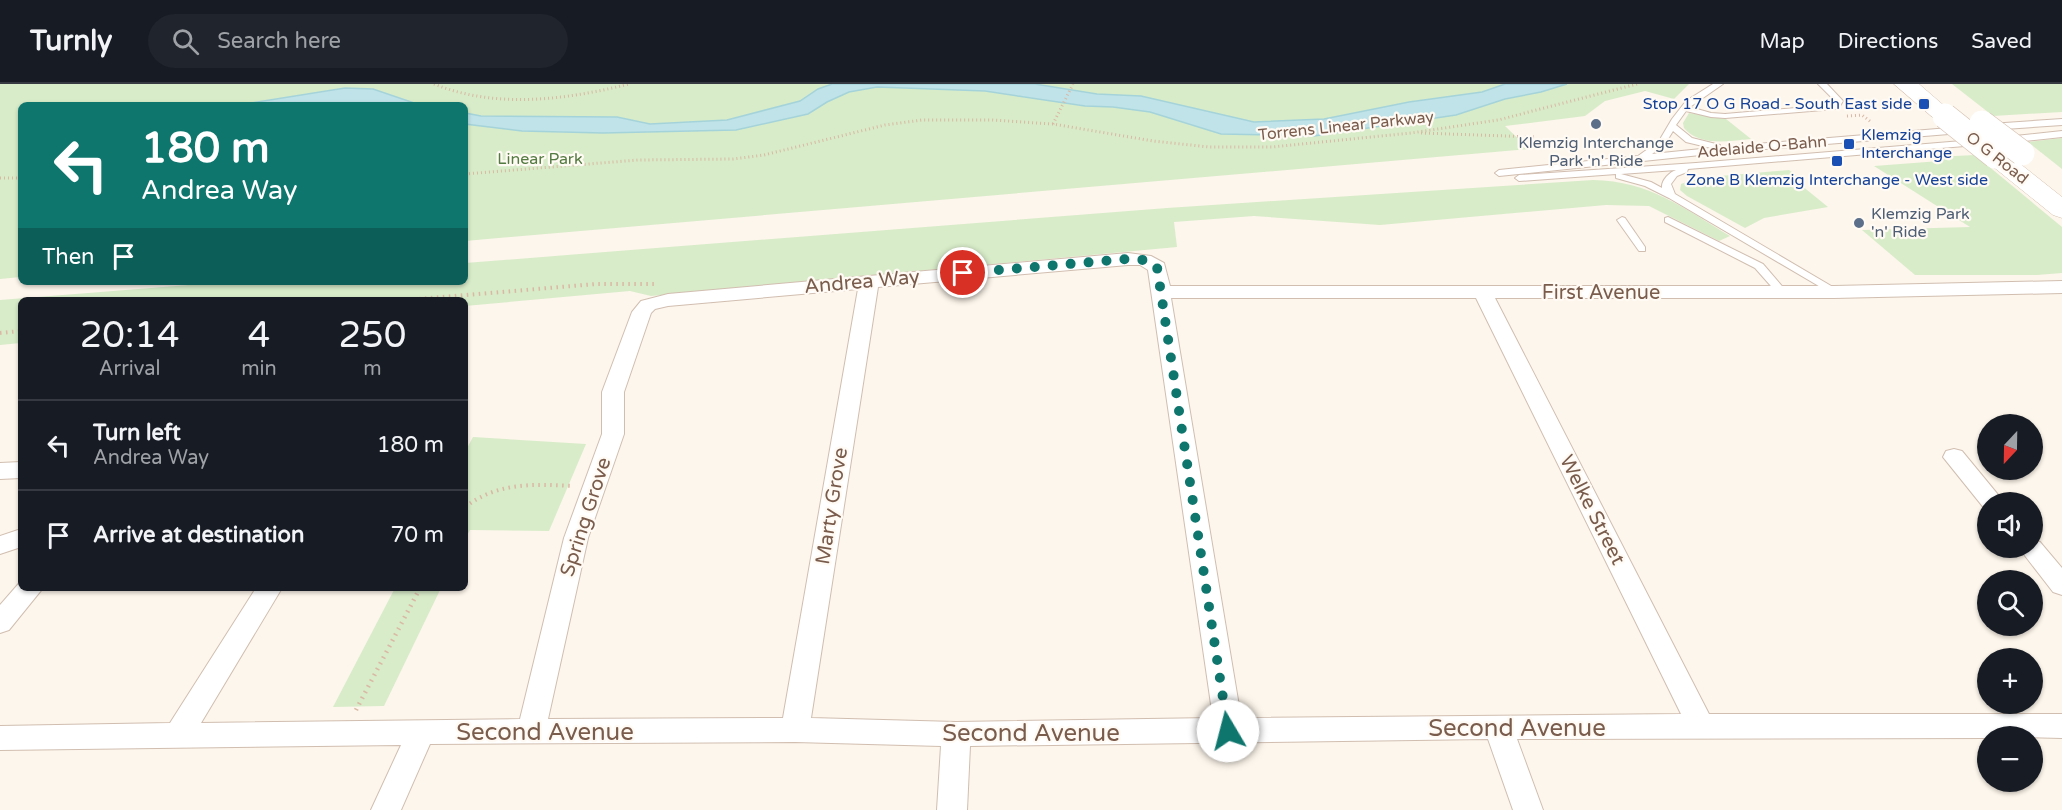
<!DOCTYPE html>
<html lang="en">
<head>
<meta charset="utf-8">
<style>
	:root { --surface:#171b24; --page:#20242c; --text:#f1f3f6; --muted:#9ea1a6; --line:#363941 }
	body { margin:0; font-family:"Varela Round",sans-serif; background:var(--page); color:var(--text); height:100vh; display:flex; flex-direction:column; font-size:22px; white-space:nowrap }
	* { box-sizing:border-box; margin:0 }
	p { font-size:20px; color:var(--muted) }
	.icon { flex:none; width:33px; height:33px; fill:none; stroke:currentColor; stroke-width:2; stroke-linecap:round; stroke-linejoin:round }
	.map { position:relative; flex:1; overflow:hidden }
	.side { position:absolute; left:18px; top:213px; width:450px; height:294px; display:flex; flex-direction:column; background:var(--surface); border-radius:9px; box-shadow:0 2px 4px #0004 }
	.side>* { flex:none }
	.guide { position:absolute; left:18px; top:18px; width:450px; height:183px; border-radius:9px; box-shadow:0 2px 4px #0004; background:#0f766e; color:#fff; overflow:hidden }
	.needle { width:39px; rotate:202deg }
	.buttons { position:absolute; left:1977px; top:330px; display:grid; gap:12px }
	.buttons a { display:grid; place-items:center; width:66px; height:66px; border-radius:50%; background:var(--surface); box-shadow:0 2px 4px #0004; font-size:30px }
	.pin { position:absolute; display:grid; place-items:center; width:51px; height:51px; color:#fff; margin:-26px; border:3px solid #fff; border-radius:50%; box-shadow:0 2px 6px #0007 }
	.me { position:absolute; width:66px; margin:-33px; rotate:352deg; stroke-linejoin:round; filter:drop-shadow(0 0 4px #0008) }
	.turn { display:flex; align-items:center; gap:21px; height:126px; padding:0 24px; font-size:27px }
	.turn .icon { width:78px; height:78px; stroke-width:2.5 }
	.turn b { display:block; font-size:42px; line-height:51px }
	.then { display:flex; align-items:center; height:57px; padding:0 24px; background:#0003; gap:12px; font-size:22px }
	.eta { display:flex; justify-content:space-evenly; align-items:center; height:102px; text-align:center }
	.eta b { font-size:36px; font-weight:600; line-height:42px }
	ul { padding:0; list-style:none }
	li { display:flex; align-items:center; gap:18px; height:90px; padding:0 24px; border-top:2px solid var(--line) }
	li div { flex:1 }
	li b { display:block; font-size:22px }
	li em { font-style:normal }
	header { display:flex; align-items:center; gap:36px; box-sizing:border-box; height:84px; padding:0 30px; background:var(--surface); border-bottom:2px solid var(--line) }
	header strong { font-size:28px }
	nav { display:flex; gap:33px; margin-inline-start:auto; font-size:21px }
	.search { width:420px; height:54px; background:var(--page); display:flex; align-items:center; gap:15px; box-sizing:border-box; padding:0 21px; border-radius:33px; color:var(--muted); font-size:22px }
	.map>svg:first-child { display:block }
	.green { fill:#d8ecc9 }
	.water { fill:#bfe3e8; stroke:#a5d3da; stroke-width:1.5 }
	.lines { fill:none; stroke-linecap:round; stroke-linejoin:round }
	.service-casing { stroke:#d1beb0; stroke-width:2 }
	.minor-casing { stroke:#d1beb0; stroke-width:2 }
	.secondary-casing { stroke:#d6c0b0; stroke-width:1 }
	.path-far2 { stroke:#d9b8a5; stroke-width:3; stroke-dasharray:1 3; stroke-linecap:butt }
	.path-far1 { stroke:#d9b8a5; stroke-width:4; stroke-dasharray:1.5 4.5; stroke-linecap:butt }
	.path { stroke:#d9b8a5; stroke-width:4.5; stroke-dasharray:1.5 5; stroke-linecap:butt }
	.service { fill:#fff; fill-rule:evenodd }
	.minor { fill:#fff; fill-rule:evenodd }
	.secondary { fill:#fff; fill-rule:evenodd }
	.secondary-bridge-casing { stroke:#d6c0b0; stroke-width:26; stroke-linecap:butt }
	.secondary-bridge { stroke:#fff; stroke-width:25 }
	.route { stroke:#0f766e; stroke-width:10; stroke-dasharray:0 18 }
	.transit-dot { fill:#1a4fb4; stroke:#fffaf3; stroke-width:2 }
	.service-dot { fill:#5c6f8a; stroke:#fffaf3; stroke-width:2 }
	.labels { text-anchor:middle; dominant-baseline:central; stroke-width:4.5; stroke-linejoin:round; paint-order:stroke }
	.far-transit-label { font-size:16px; fill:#164399; stroke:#fffaf3; text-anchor:end }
	.far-street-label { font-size:16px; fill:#7a5c4d; stroke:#fffaf3 }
	.far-service-label { font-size:16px; fill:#4e5e75; stroke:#fffaf3 }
	.far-park-label { font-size:16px; fill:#537a41; stroke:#fffaf3 }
	.street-label { font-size:20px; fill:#7a5c4d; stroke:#fffaf3 }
	.near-street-label { font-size:24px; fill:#7a5c4d; stroke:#fffaf3 }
</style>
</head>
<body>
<header>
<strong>Turnly</strong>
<div class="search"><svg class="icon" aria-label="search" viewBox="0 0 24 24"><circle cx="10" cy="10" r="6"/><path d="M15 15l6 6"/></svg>Search here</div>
<nav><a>Map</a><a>Directions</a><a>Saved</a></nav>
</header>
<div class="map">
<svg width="2062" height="726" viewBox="0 0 2062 726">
	<rect width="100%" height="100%" fill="#fdf6ec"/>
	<g class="green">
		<path d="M0 0H1689L1674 15 1645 7 1605 17 1585 32 1505 42 1529 65 465 157V21H21V193L0 195Z"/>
		<path d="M1952 0H2062V28L1993 32Z"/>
		<path d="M1689 29 1726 35 1751 55C1730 57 1700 63 1684 44L1683 39Z"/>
		<path d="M2062 54V85L2028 58Z"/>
		<path d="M1975 71 2062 143V189L2037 191H1915L1862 146 1970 143 1874 82 1940 77 1935 73Z"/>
		<path d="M1789 86 1801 95 1796 97 1828 123 1764 134 1745 144 1687 112 1680 106 1681 100 1697 94Z"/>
		<path d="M1593 96C1650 97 1683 124 1730 152L1719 157 1649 122 1606 121 1380 141 1254 132 1174 138 1177 163 651 212 630 207 465 222V216H21V259L0 261V216L226 198H465V179L1167 124Z"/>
		<path d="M473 353 586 360 549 447 470 446 465 455V368Z"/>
		<path d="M395 504H441L384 622 333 623Z"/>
	</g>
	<g class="water">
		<path d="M832 0H1035L1097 10 1141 12 1254 38 1324 35 1409 18 1482 8 1505 0H1567L1541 8 1505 15 1456 31 1314 52 1221 50 1150 28 1113 23 1085 22 985 7 877 3 849 8 827 18 808 30 736 46 603 49 522 47 465 40V29L481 32 617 33 650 40 727 36 800 17 818 5Z"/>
		<path d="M345 4 373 5 420 21H238Z"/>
	</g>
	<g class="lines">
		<g class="service-casing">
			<g id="service">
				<path d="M1713 0H1723L1690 23 1711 29 1725 30 1832 21 1835 17 1818 0H1827L1843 17 1838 25H1835L1725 34 1711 33 1686 27 1676 41 1692 54 1720 61 1721 63 1961 43 1965 46 1961 49 1729 68 1499 92 1495 89 1499 86 1638 72 1659 57 1672 35 1686 17ZM1673 47 1686 58 1711 64 1652 70 1665 60Z"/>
				<path d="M2062 35V41L1990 46 1986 43 1990 40Z"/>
				<path d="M2062 47V53L2006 59 2002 56 2006 53Z"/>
				<path d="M1974 56 1978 59 1977 61 1688 85 1687 88 1677 92 1671 100 1675 110 1838 206 1839 208 1838 210 1834 211 1669 114 1645 102 1616 94V90L1519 97 1515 94 1519 91 1696 79ZM1676 86C1670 88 1661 96 1662 104L1651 98 1621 90Z"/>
				<path d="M1622 133 1625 134 1645 163V167H1639L1617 136Z"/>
				<path d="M1668 133 1763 180 1787 208 1786 210H1778L1755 184 1665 138V134Z"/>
			</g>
		</g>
		<g class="minor-casing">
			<g id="minor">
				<path d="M1128 169 1151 172 1164 179 1170 202H1834L2062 197V209L1834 214H1495L1709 630H2062V654L1988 652V654L1517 655 1543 726H1513L1488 655 970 662 967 726H937L941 662 795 658 430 660 401 726H371L401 661 0 666V642L170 639 256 504H282L201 639 520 635 564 454 602 350V308L632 228 641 217 668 210ZM1128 181H1140L1148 186 1213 634 956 638 811 634 878 203ZM858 205 783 634 548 635 588 454 624 350V308L651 229 655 225 668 222ZM1171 214H1476L1681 630 1241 634Z"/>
				<path d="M1954 365 1962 367 2004 418H1988V425L1984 424 1943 373 1946 367Z"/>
				<path d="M21 378V394L0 395V379Z"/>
				<path d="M21 445V463L0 470V452Z"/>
				<path d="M2032 455 2040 458 2062 484V511L2053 508 2019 464H2032Z"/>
				<path d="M21 497V504H43L9 546 0 549V521Z"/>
			</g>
		</g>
		<g class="secondary-casing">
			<g id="secondary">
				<path d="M1894 0H1919L1956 32 1953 37 1945 39 1937 37Z"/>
				<path d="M1995 65 2004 67 2062 113V134L2053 131 1986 77 1983 72 1986 67Z"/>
			</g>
		</g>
		<g class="path-far2">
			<path d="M434 0C496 25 565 16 629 0"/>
			<path d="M1847 32 1862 31 1871 38"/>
			<path d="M1053 40 1073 0"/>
			<path d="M1421 49 1534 53"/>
			<path d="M465 90 638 76 733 75 764 71 885 41 922 36H992L1053 40 1153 57 1209 63H1272L1411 49 1498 36 1637 0"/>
			<path d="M0 94H21"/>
		</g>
		<g class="path-far1">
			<path d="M407 216 596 200H657"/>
			<path d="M0 249 21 247"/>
			<path d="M465 423C498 398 533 400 573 402"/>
		</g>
		<path class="path" d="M356 626 420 504"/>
		<use href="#service" class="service"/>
		<use href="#minor" class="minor"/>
		<use href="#secondary" class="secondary"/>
		<g class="secondary-bridge-casing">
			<g id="secondary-bridge">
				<path d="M1945 32 1995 72"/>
				<path d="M1982 39 2022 69"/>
			</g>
		</g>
		<use href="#secondary-bridge" class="secondary-bridge"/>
	</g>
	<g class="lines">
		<path class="route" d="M963 189 1128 175 1144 176 1157 183 1228 647"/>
	</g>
	<g class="transit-dot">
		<rect x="1918" y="14" width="12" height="12" rx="3"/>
		<rect x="1843" y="54" width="12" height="12" rx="3"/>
		<rect x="1831" y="71" width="12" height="12" rx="3"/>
	</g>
	<g class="service-dot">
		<circle cx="1596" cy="40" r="6"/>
		<circle cx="1859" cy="139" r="6"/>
	</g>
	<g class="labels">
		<g class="far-transit-label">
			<text x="1912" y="20">Stop 17 O G Road - South East side</text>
			<text x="1861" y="51" text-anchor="start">Klemzig<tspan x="1861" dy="18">Interchange</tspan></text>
			<text x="1837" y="96" text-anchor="middle">Zone B Klemzig Interchange - West side</text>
		</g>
		<g class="far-street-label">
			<text transform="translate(1346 42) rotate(-6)">Torrens Linear Parkway</text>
			<text transform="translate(1762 63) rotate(-5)">Adelaide O-Bahn</text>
			<text transform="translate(1997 74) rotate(38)">O G Road</text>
		</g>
		<g class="far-service-label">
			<text x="1596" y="59">Klemzig Interchange<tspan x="1596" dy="18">Park 'n' Ride</tspan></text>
			<text x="1871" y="130" text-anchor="start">Klemzig Park<tspan x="1871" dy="18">'n' Ride</tspan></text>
		</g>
		<g class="far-park-label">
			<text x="540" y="75">Linear Park</text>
		</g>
		<g class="street-label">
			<text transform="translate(862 198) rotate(-5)">Andrea Way</text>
			<text x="1601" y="209">First Avenue</text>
			<text transform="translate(832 422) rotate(-81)">Marty Grove</text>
			<text transform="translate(1592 426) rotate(63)">Welke Street</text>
			<text transform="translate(586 433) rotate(-72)">Spring Grove</text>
		</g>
		<g class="near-street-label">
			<text x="1517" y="644">Second Avenue</text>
			<text x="545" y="648">Second Avenue</text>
			<text x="1031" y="649">Second Avenue</text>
		</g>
	</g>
</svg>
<div class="buttons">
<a><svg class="needle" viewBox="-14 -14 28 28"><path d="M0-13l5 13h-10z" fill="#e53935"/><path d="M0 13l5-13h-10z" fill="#9ea1a6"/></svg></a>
<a><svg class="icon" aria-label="sound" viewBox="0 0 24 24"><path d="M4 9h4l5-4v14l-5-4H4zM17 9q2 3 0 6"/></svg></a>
<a><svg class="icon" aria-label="search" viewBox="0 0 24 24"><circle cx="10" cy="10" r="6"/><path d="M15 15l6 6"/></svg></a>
<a>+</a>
<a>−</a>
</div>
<div class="pin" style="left:963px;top:189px;background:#d93025"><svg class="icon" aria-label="arrive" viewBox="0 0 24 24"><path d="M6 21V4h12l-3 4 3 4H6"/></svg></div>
<svg class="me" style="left:1228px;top:647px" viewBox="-20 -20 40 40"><circle r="19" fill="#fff"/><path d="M0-13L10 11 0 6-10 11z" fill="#0f766e"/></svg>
<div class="guide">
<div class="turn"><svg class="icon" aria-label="left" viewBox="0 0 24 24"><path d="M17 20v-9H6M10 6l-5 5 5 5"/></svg><div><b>180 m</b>Andrea Way</div></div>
<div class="then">Then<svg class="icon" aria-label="arrive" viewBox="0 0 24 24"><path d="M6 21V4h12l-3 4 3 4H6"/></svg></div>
</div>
<section class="side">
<div class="eta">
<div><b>20:14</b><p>Arrival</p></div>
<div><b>4</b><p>min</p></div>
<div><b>250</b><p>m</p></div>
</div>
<ul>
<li><svg class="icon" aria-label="left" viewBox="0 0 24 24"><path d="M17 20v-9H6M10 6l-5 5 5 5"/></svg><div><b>Turn left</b><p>Andrea Way</p></div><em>180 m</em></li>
<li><svg class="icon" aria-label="arrive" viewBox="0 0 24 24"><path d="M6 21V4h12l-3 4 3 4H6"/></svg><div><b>Arrive at destination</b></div><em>70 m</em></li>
</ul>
</section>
</div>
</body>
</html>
